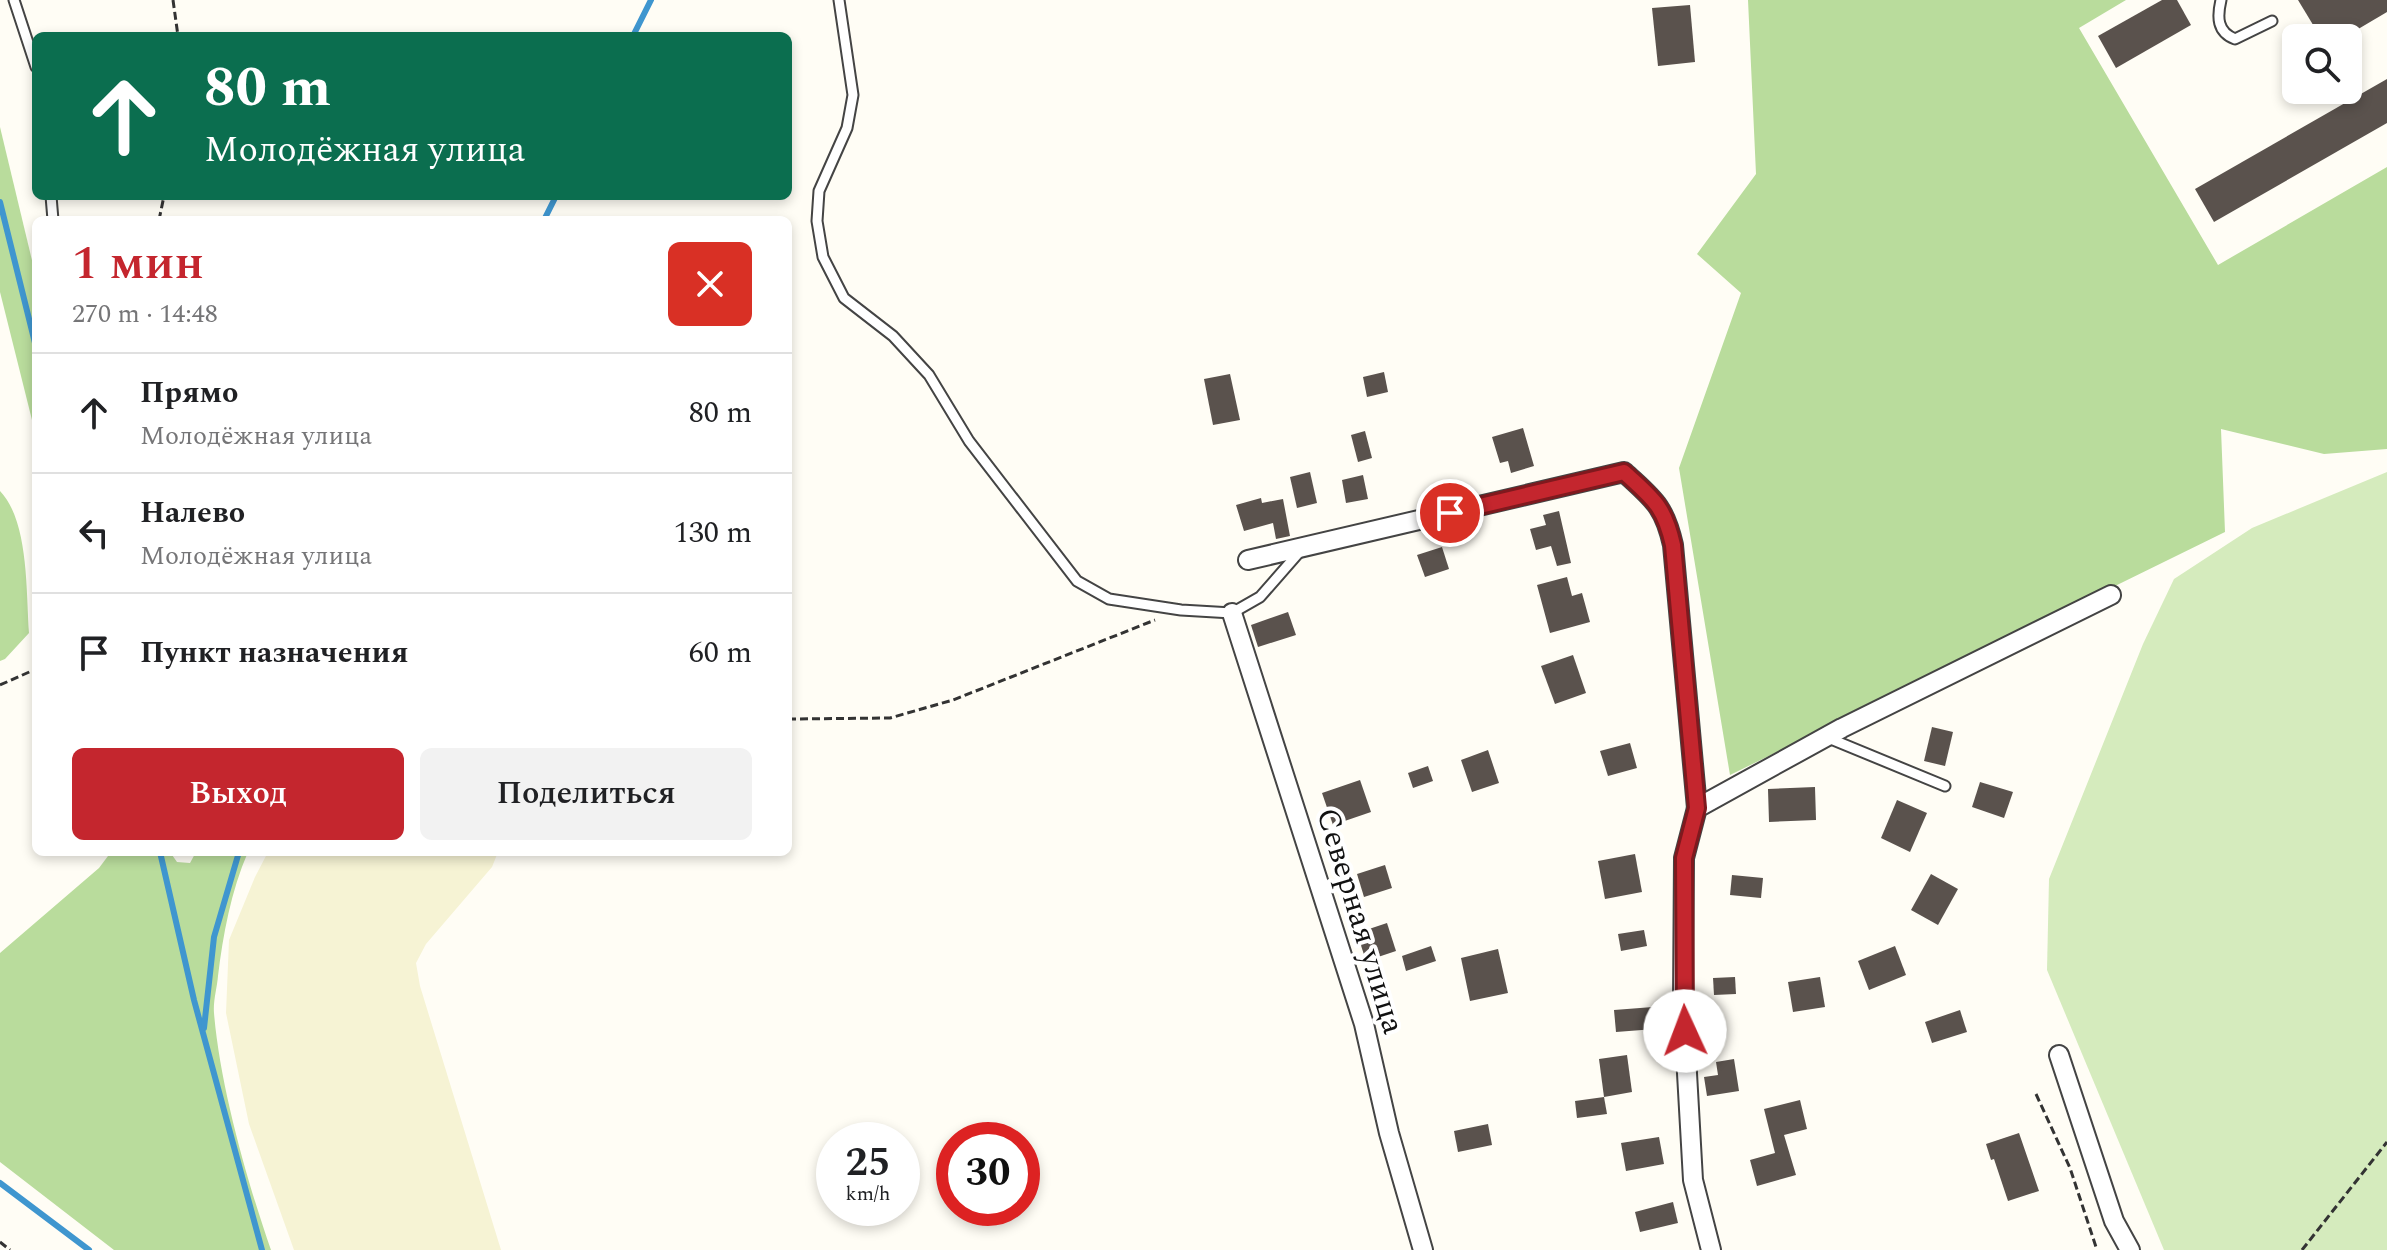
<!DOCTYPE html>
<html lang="ru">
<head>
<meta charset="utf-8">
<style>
	:root { --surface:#fff; --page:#f2f2f2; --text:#202124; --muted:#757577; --line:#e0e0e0; --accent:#c4262e }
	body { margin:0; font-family:Spectral,serif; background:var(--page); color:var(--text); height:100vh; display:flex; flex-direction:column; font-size:30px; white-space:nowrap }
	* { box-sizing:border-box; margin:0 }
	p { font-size:26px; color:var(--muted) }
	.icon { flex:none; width:44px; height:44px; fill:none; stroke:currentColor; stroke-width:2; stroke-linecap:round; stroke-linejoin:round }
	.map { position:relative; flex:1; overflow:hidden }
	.sheet { position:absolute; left:32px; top:216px; width:760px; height:640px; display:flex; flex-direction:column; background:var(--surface); border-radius:12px; box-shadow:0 4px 12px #0003 }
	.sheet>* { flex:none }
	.guide { position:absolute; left:32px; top:32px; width:760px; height:168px; border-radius:12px; box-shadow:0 4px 12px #0003; background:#0b6e4f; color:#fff; overflow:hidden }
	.tools { position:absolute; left:2282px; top:24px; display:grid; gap:16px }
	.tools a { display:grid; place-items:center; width:80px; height:80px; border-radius:12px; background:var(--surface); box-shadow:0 4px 12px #0003; font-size:40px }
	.speed { position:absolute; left:816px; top:1122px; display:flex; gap:16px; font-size:40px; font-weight:700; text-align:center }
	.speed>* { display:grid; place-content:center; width:104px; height:104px; border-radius:50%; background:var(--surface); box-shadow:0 4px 12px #0003; line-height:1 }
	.speed small { font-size:20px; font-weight:400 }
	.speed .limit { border:12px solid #d22; background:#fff; color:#111 }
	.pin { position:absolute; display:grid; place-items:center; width:68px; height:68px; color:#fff; margin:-34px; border:4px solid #fff; border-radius:50%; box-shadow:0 2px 8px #0007 }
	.me { position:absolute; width:88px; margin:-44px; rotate:358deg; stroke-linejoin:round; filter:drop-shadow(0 0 6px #0008) }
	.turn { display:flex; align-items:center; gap:28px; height:168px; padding:0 40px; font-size:36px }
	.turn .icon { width:104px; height:104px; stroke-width:2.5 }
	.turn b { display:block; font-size:56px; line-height:68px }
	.round { display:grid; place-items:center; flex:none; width:84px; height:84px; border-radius:12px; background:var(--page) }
	.headline { display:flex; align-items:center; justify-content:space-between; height:136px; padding:0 40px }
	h1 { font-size:48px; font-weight:600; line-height:60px; color:var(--accent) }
	.cta { display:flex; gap:16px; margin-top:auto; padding:16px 40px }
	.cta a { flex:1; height:92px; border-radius:12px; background:var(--accent); color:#fff; font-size:32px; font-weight:600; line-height:92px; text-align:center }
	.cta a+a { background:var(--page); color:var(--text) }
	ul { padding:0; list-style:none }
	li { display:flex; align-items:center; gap:24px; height:120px; padding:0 40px; border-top:2px solid var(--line) }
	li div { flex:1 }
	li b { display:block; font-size:30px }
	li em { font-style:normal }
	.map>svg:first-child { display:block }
	.farmland { fill:#f6f3d4 }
	.green { fill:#d5ebbd }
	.forest { fill:#b9dc9c }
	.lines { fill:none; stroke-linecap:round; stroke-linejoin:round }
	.stream { stroke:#3f96cf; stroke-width:6 }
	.building { fill:#5a524d }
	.service-casing { stroke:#444; stroke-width:13 }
	.minor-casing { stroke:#444; stroke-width:22 }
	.path { stroke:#333; stroke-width:3; stroke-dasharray:8 4; stroke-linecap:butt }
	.service { stroke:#fff; stroke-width:9 }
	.minor { stroke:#fff; stroke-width:18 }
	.route-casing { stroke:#7f191e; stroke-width:20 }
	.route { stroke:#c4262e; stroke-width:14 }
	.labels { text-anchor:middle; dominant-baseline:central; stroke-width:8; stroke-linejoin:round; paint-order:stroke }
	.street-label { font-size:32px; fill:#111; stroke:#fff }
</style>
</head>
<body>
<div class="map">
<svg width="2387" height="1250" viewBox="0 0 2387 1250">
	<rect width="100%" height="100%" fill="#fffdf5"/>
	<path class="farmland" d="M268 852H498L492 867 426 944 416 963 420 986 501 1250H294L249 1124 226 1013 229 940 255 877Z"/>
	<path class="green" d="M2387 472V1250H2164L2047 970 2049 879 2143 644 2174 579 2252 528Z"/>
	<g class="forest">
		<path d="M1748 0H2126L2079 28 2218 265 2387 167V449L2324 454 2221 429 2225 532 1730 775 1679 468 1741 293 1697 254 1756 174Z"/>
		<path d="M0 127 36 277V436L0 292Z"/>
		<path d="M0 491C29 521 26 592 29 633L5 659 0 661Z"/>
		<path d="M111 852H170L177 862 190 863 196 852H248C231 891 223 935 218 976 217 988 213 1001 214 1013 220 1086 247 1181 271 1250H114L0 1162V953L99 868Z"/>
	</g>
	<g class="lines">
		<g class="stream">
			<path d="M633 36 651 0"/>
			<path d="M0 202 36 347"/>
			<path d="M544 220 556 196"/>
			<path d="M160 852 194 1000 262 1250"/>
			<path d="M204 1028 214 937 239 852"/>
			<path d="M0 1183 89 1250"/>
		</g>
	</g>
	<g class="building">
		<path d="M2162 0H2177L2191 25 2116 68 2098 36Z"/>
		<path d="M2298 0H2387V12L2343 38H2321Z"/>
		<path d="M1690 5 1695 62 1658 66 1652 8Z"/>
		<path d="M2387 79V123L2214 222 2195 189Z"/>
		<path d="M1384 372 1388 392 1367 397 1363 377Z"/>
		<path d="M1230 374 1240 420 1213 425 1204 379Z"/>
		<path d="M1523 428 1534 466 1511 473 1508 461 1500 463 1492 437Z"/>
		<path d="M1365 431 1372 458 1358 462 1351 435Z"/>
		<path d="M1310 472 1317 503 1297 508 1290 477Z"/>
		<path d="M1363 475 1368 499 1346 503 1342 480Z"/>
		<path d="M1261 498 1262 503 1283 499 1290 536 1276 539 1273 523 1244 531 1236 505Z"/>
		<path d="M1559 511 1571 563 1557 566 1551 546 1536 550 1530 529 1546 525 1543 515Z"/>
		<path d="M1442 547 1449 569 1425 577 1417 555Z"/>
		<path d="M1567 577 1572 596 1582 593 1590 622 1550 633 1537 585Z"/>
		<path d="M1288 612 1296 635 1258 647 1251 625Z"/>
		<path d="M1573 655 1586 693 1555 704 1541 666Z"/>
		<path d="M1932 727 1953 732 1945 766 1924 761Z"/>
		<path d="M1630 743 1637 768 1608 776 1600 751Z"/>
		<path d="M1488 750 1499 783 1472 792 1461 760Z"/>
		<path d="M1428 766 1433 781 1413 788 1408 773Z"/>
		<path d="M1360 780 1371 812 1333 825 1322 793Z"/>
		<path d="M1980 782 2013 792 2004 818 1972 807Z"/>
		<path d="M1815 787 1816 820 1769 822 1768 789Z"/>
		<path d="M1897 800 1927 813 1910 852 1881 838Z"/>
		<path d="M1635 854 1642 892 1605 899 1598 861Z"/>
		<path d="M1385 865 1392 888 1364 897 1357 874Z"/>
		<path d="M1931 874 1958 889 1938 925 1911 910Z"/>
		<path d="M1732 875 1763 878 1761 898 1730 895Z"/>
		<path d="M1387 923 1396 951 1366 961 1357 933Z"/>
		<path d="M1644 930 1647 946 1621 951 1618 934Z"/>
		<path d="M1431 946 1436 961 1406 971 1402 956Z"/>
		<path d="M1895 946 1906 975 1869 990 1858 961Z"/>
		<path d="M1498 949 1508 993 1470 1001 1461 958Z"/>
		<path d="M1735 977 1736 994 1714 995 1713 978Z"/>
		<path d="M1820 977 1825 1007 1793 1012 1788 982Z"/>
		<path d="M1653 1007 1655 1029 1616 1032 1614 1010Z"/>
		<path d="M1960 1010 1967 1032 1932 1043 1925 1022Z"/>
		<path d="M1627 1055 1632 1092 1604 1097 1599 1059Z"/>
		<path d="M1734 1059 1739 1091 1707 1096 1704 1077 1718 1075 1716 1062Z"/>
		<path d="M1604 1097 1607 1114 1577 1118 1575 1101Z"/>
		<path d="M1800 1100 1807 1129 1784 1135 1796 1175 1757 1186 1750 1160 1775 1153 1764 1109Z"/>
		<path d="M1488 1124 1492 1145 1458 1152 1454 1131Z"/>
		<path d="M2019 1133 2039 1191 2008 1201 1994 1159 1991 1160 1986 1144Z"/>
		<path d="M1659 1137 1664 1164 1626 1171 1621 1143Z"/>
		<path d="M1673 1202 1678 1223 1640 1232 1635 1212Z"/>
	</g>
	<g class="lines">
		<g class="service-casing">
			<g id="service">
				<path d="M14 0 36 67"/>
				<path d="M839 0 853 95 847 128 819 191 817 221 823 257 844 298 893 336 929 375 969 441 1077 581 1109 599 1181 610 1232 613 1260 597 1302 549"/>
				<path d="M2221 0C2217 17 2217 32 2235 39L2272 21"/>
				<path d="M51 196 53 220"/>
				<path d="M1826 737 1945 786"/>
			</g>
		</g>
		<g class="minor-casing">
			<g id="minor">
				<path d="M1248 560 1624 472C1653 499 1664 505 1673 545L1697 808"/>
				<path d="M1232 613 1364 1024 1389 1133 1423 1250"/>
				<path d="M2059 1055 2114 1221 2130 1250"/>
				<path d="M1711 1250 1693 1180 1683 1002 1684 858 1697 808 1842 728 2111 595"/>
			</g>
		</g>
		<g class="path">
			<path d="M173 0 178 36"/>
			<path d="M159 220 164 196"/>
			<path d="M0 685 36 669"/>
			<path d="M788 719 890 718 953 700 1155 620"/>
			<path d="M2036 1094 2070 1168 2097 1250"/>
			<path d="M0 1242 10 1250"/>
			<path d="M2302 1250 2387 1142"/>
		</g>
		<use href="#service" class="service"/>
		<use href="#minor" class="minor"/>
	</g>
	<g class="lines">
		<g class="route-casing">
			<path id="route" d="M1450 513 1624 472C1653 499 1664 505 1673 545L1697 808 1684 858 1685 1031"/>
		</g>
		<use href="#route" class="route"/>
	</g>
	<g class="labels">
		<g class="street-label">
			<text transform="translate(1360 921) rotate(73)">Северная улица</text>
		</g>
	</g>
</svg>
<div class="tools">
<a><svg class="icon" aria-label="search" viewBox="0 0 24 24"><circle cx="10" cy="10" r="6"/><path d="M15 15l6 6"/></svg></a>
</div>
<div class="speed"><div>25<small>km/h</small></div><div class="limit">30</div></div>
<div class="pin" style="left:1450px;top:513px;background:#d93025"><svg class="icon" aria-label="arrive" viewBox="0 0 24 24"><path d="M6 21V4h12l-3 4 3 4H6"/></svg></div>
<svg class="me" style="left:1685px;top:1031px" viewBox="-20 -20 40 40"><circle r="19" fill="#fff"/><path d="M0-13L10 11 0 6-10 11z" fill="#c4262e"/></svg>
<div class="guide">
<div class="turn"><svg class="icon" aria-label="ahead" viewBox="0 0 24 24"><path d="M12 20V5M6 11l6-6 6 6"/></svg><div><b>80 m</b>Молодёжная улица</div></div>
</div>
<section class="sheet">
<div class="headline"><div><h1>1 мин</h1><p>270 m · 14:48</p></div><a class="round" style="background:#d93025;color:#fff"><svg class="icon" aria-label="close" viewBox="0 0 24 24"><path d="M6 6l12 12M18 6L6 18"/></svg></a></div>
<ul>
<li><svg class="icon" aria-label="ahead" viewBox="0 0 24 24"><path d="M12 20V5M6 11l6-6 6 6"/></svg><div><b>Прямо</b><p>Молодёжная улица</p></div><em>80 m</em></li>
<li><svg class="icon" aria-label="left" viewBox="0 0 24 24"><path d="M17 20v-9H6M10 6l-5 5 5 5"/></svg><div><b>Налево</b><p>Молодёжная улица</p></div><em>130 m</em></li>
<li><svg class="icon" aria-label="arrive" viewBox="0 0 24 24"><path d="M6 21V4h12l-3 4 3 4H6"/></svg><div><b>Пункт назначения</b></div><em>60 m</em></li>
</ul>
<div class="cta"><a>Выход</a><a>Поделиться</a></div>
</section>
</div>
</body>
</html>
